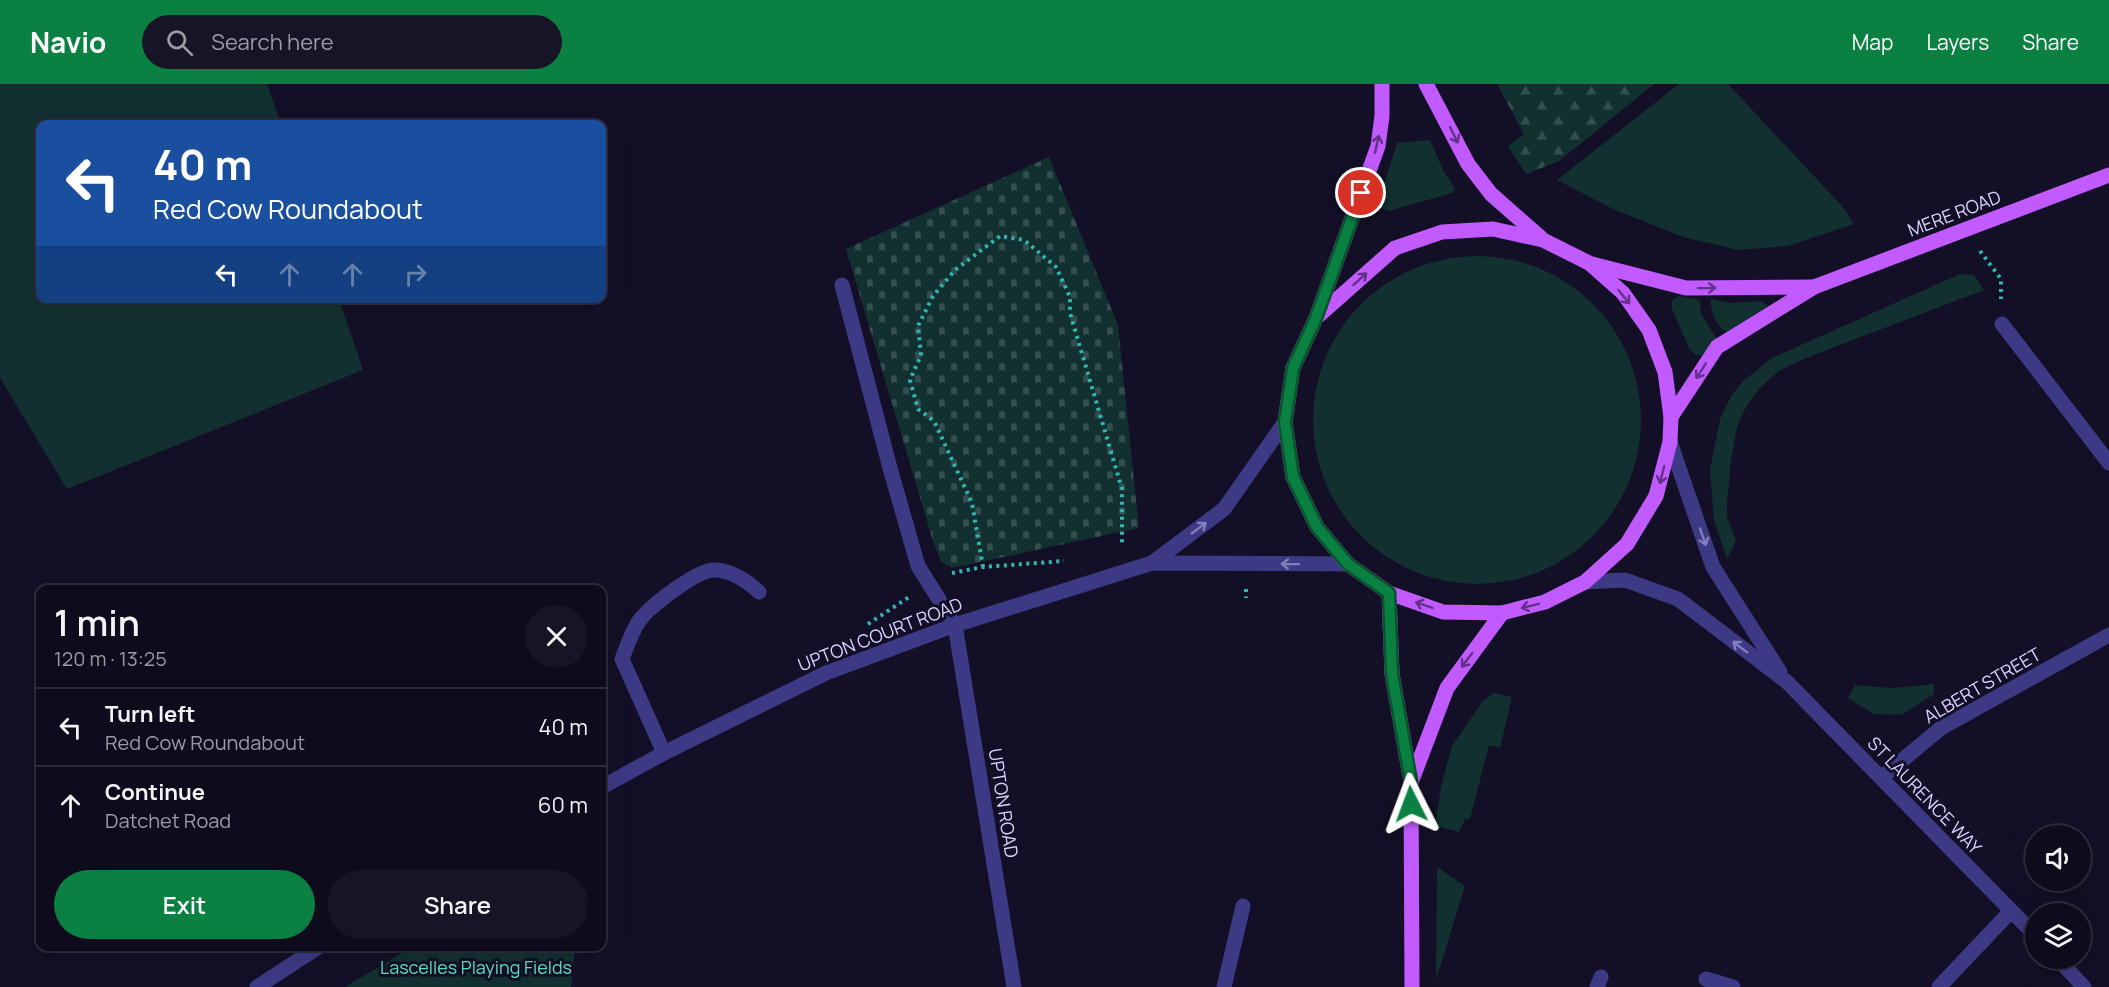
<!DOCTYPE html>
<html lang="en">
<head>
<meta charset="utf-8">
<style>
	:root { --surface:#0e0b1c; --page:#171425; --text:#f1f3f6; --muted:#9b9ba3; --line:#2e2b3b; --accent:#0b8043 }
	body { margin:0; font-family:Manrope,sans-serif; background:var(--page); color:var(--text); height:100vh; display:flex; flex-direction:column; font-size:22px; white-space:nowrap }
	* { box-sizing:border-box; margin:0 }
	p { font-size:20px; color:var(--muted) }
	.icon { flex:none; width:33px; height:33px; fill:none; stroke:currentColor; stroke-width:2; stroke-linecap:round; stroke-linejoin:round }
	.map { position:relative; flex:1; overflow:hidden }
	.details { position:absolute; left:36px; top:501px; width:570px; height:366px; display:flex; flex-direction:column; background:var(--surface); border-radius:12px; box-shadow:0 6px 24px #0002,0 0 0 2px var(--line) }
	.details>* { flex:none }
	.hud { position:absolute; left:36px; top:36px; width:570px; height:183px; border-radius:12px; box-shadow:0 6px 24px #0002,0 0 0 2px var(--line); background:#1a4fa0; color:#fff; overflow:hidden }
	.buttons { position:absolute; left:2025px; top:741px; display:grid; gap:12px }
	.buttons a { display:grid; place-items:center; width:66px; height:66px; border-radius:50%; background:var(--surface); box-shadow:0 6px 24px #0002,0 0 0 2px var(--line); font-size:30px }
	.pin { position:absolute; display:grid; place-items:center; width:51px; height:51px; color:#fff; margin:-26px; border:3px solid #fff; border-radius:50%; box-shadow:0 2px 6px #0007 }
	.me { position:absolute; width:66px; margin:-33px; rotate:357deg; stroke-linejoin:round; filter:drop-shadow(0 0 4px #0008) }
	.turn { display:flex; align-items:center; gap:21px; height:126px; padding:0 18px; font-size:27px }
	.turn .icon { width:78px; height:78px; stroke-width:2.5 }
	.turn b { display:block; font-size:42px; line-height:51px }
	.lanes { display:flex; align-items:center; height:57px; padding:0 18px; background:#0003; justify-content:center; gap:30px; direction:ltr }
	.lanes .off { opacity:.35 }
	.round { display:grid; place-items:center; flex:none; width:63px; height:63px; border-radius:32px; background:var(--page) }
	.head { display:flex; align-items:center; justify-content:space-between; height:102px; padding:0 18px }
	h1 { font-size:36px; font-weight:600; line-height:45px }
	.primary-button { display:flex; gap:12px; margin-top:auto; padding:12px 18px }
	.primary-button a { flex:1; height:69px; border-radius:36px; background:var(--accent); color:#fff; font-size:24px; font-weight:600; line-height:69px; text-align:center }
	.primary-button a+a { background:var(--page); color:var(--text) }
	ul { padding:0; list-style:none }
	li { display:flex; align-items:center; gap:18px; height:78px; padding:0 18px; border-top:2px solid var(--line) }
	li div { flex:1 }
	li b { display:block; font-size:22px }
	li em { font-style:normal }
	header { display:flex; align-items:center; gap:36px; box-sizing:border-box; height:84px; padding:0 30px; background:var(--accent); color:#fff }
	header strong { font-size:28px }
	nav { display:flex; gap:33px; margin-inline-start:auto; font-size:21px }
	.search { width:420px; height:54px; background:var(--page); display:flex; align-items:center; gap:15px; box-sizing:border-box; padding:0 21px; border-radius:33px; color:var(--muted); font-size:22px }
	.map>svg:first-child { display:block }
	.green { fill:#12302f }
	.forest { fill:url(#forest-firs) }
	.cemetery { fill:url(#cemetery-stones) }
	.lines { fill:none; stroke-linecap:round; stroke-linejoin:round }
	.path { stroke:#2fb8b0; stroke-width:4; stroke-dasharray:3 4.5; stroke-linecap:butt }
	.minor { stroke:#3d3a85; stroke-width:15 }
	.major { stroke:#c25bff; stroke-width:15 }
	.oneway { stroke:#623188 }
	.oneway2 { stroke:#837fbc }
	.route-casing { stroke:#07532c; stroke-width:15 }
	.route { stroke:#0b8043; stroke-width:10 }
	.labels { text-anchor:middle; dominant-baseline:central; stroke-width:6; stroke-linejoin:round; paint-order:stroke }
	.street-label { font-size:18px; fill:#d9d4ff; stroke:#130f26 }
	.park-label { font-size:18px; fill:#5fe0c0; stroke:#130f26 }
</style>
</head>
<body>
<header>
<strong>Navio</strong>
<div class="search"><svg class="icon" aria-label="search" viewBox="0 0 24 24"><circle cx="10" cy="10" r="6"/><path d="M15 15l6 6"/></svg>Search here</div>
<nav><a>Map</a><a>Layers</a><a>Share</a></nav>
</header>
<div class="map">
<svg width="2109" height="903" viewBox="0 0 2109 903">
	<defs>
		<pattern id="forest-firs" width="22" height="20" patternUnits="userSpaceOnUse" patternTransform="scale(1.5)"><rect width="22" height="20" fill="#12302f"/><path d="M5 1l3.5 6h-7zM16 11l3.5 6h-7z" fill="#344d4e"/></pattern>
		<pattern id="cemetery-stones" width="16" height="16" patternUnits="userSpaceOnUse" patternTransform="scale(1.5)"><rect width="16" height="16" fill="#12302f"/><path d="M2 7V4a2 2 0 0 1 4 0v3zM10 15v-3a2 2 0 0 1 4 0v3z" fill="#344d4e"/></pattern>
	</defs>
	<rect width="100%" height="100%" fill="#130f26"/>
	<g class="green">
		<path d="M0 0H267L281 40H40V214L339 215 363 286 67 405 0 294Z"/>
		<path d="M1679 0H1728L1842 122 1854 140 1788 162 1738 166 1683 153 1613 125 1557 96Z"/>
		<path d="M1430 56 1443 86 1455 105 1452 109 1389 127 1381 124 1379 115 1397 59Z"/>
		<circle cx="1477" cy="336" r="164"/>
		<path d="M1960 190 1974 191 1984 206 1811 272 1780 286 1759 305 1745 325 1737 343 1731 376 1727 419V433L1736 457 1727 475 1714 436 1710 386 1720 335 1731 312 1743 297 1772 274Z"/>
		<path d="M1679 212 1700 216 1701 230 1717 255 1702 271H1696L1690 266 1672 225V217Z"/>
		<path d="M1711 215 1731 219 1761 217 1768 222 1727 248C1716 243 1710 226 1711 215Z"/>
		<path d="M1934 600V610L1901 631 1874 630 1848 614 1855 601 1892 604Z"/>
		<path d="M1494 609 1512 613 1500 664 1489 661 1470 735H1465L1459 748 1435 742 1441 703 1452 662 1483 617Z"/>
		<path d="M1437 783 1465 802 1436 896Z"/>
		<path d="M414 862 575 863 571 903H345Z"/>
	</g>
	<path class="forest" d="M1497 0H1654L1559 77 1526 90 1508 62 1524 50Z"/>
	<path class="cemetery" d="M1049 73 1118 241 1139 444 952 484 941 478 933 457 846 165Z"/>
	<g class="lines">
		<g class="path">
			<path d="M1980 167 2001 195V215"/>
			<path d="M983 483 972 419 934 337 918 325 910 296 921 271 918 242 933 212 955 186 1000 152 1024 156 1056 183 1070 213V229L1122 405V461"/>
			<path d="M952 489 983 483 1064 477"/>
			<path d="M1246 505V514"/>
			<path d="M868 540 909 513"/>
		</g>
		<g class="minor">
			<path d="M842 201 890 384 918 482 955 541 1014 903"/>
			<path d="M2002 240 2109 379"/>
			<path d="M1670 358 1713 483 1780 588"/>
			<path d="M1152 479 1224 425 1285 338"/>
			<path d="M1585 498 1625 496 1678 515 1787 598 2036 852"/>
			<path d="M664 669 622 575C627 562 631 549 639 537 650 522 697 486 714 486 732 486 747 497 759 508"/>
			<path d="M1881 694 1941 644 2109 551"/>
			<path d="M602 703 664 669 826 589 955 541 1152 479 1348 480"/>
			<path d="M2057 874 2084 903"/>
			<path d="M1706 895 1733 903"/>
			<path d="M257 903 320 862"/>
			<path d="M1224 903 1243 822"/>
			<path d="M1597 903 1601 893"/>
			<path d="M1939 903 2011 827"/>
		</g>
		<g class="major">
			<path d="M1426 0 1468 80 1491 110 1541 154"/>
			<path d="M1592 180 1686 204 1814 203"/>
			<path d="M1316 234 1395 164 1442 148 1493 145 1543 156 1589 179 1623 209 1649 246 1665 288 1671 333 1670 358 1656 412 1627 460 1585 498 1545 518 1502 529 1443 528 1389 509 1348 480 1317 443 1293 393 1285 338 1293 284 1316 234 1378 62 1382 32V0"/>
			<path d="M1671 333 1717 263 1814 203 2109 91"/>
			<path d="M1389 509 1392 590 1411 698 1412 903"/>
			<path d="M1412 696 1447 604 1502 529"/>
		</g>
	</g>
	<defs><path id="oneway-shaft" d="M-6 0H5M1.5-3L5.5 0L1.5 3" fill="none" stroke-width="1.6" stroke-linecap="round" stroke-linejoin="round" transform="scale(1.5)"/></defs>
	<g class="oneway">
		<use href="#oneway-shaft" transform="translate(1454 51) rotate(64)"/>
		<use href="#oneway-shaft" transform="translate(1377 60) rotate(-77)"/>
		<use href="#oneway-shaft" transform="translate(1360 195) rotate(-42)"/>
		<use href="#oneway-shaft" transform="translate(1707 204) rotate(-1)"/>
		<use href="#oneway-shaft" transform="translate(1624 213) rotate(51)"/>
		<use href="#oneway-shaft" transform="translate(1701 287) rotate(123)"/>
		<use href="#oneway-shaft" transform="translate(1662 391) rotate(104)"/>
		<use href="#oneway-shaft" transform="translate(1424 521) rotate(-161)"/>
		<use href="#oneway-shaft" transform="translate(1530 522) rotate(166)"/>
		<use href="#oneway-shaft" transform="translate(1467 576) rotate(127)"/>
	</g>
	<g class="oneway2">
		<use href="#oneway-shaft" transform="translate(1199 444) rotate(-37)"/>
		<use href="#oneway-shaft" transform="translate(1703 453) rotate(71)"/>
		<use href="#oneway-shaft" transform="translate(1290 480) rotate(-179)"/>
		<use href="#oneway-shaft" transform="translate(1740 563) rotate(-143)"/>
	</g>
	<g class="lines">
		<g class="route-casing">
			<path id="route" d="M1361 109 1316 234 1293 284 1285 338 1293 393 1317 443 1348 480 1389 509 1392 590 1411 698V720"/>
		</g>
		<use href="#route" class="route"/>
	</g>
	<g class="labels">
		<g class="street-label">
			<text transform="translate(1954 129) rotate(-21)">MERE ROAD</text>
			<text transform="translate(880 550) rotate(-21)">UPTON COURT ROAD</text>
			<text transform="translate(1982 601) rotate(-30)">ALBERT STREET</text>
			<text transform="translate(1925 711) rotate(46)">ST LAURENCE WAY</text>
			<text transform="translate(1004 719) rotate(81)">UPTON ROAD</text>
		</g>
		<g class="park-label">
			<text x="476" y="883">Lascelles Playing Fields</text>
		</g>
	</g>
</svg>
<div class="buttons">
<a><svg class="icon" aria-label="sound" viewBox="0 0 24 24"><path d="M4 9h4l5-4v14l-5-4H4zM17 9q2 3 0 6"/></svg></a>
<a><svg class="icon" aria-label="layers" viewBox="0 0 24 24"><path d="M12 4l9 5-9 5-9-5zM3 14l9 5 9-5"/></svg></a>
</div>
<div class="pin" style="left:1361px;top:109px;background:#d93025"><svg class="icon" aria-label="arrive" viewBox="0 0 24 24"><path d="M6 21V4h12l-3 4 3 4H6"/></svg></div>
<svg class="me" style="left:1411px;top:720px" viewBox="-20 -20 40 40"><path d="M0-17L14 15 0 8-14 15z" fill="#0b8043" stroke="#fff" stroke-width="4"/></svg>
<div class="hud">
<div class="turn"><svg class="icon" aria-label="left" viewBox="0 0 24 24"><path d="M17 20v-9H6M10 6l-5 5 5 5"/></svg><div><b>40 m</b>Red Cow Roundabout</div></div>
<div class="lanes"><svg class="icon" aria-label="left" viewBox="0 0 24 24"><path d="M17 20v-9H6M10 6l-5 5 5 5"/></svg><svg class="icon off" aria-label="ahead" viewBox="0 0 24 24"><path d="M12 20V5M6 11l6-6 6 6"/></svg><svg class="icon off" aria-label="ahead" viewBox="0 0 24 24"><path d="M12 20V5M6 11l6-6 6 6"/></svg><svg class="icon off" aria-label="right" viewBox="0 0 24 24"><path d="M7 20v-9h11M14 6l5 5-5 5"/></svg></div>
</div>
<section class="details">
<div class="head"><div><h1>1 min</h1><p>120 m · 13:25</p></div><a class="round"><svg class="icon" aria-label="close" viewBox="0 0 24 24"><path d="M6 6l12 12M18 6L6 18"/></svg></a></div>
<ul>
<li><svg class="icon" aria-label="left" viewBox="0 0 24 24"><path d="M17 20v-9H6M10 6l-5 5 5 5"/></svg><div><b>Turn left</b><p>Red Cow Roundabout</p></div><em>40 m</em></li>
<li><svg class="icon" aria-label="ahead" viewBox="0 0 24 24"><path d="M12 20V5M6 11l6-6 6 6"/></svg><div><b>Continue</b><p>Datchet Road</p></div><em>60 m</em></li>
</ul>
<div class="primary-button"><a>Exit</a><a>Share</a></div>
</section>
</div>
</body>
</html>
